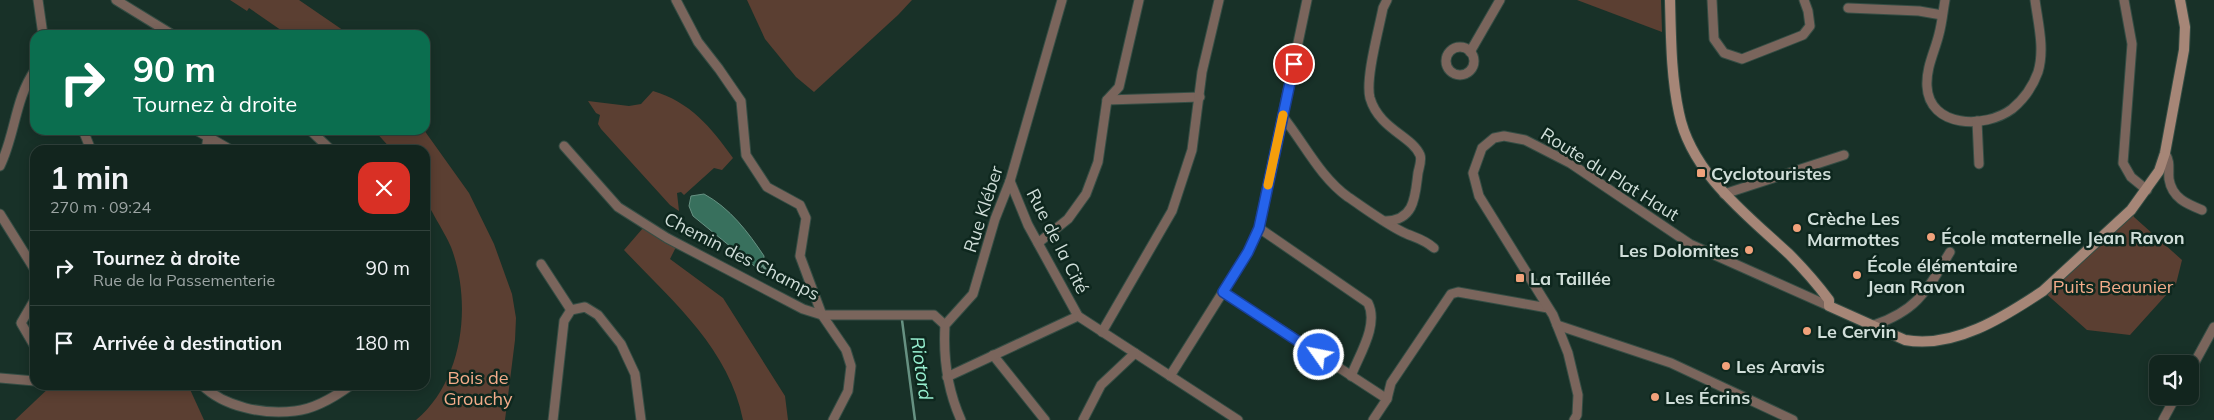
<!DOCTYPE html>
<html lang="fr">
<head>
<meta charset="utf-8">
<style>
	:root { --surface:#12251e; --page:#1f312b; --text:#f1f3f6; --muted:#9ca5a4; --line:#31423c }
	body { margin:0; font-family:Mulish,sans-serif; background:var(--page); color:var(--text); height:100vh; display:flex; flex-direction:column; font-size:19px; white-space:nowrap }
	* { box-sizing:border-box; margin:0 }
	p { font-size:16px; color:var(--muted) }
	.icon { flex:none; width:28px; height:28px; fill:none; stroke:currentColor; stroke-width:2; stroke-linecap:round; stroke-linejoin:round }
	.map { position:relative; flex:1; overflow:hidden }
	.sheet { position:absolute; left:30px; top:145px; width:400px; height:245px; display:flex; flex-direction:column; background:var(--surface); border-radius:15px; box-shadow:0 2px 12px #0003,0 0 0 1px var(--line) }
	.sheet>* { flex:none }
	.top-card { position:absolute; left:30px; top:30px; width:400px; height:105px; border-radius:15px; box-shadow:0 2px 12px #0003,0 0 0 1px var(--line); background:#0b6e4f; color:#fff; overflow:hidden }
	.controls { position:absolute; left:2149px; top:355px; display:grid; gap:10px }
	.controls a { display:grid; place-items:center; width:50px; height:50px; border-radius:10px; background:var(--surface); box-shadow:0 2px 12px #0003,0 0 0 1px var(--line); font-size:25px }
	.pin { position:absolute; display:grid; place-items:center; width:42px; height:42px; color:#fff; margin:-21px; border:2px solid #fff; border-radius:50%; box-shadow:0 1px 5px #0007 }
	.me { position:absolute; width:55px; margin:-28px; rotate:303deg; stroke-linejoin:round; filter:drop-shadow(0 0 4px #0008) }
	.turn { display:flex; align-items:center; gap:18px; height:105px; padding:0 20px; font-size:22px }
	.turn .icon { width:65px; height:65px; stroke-width:2.5 }
	.turn b { display:block; font-size:35px; line-height:42px }
	.round { display:grid; place-items:center; flex:none; width:52px; height:52px; border-radius:15px; background:var(--page) }
	.summary { display:flex; align-items:center; justify-content:space-between; height:85px; padding:0 20px }
	h1 { font-size:30px; font-weight:700; line-height:38px }
	ul { padding:0; list-style:none }
	li { display:flex; align-items:center; gap:15px; height:75px; padding:0 20px; border-top:1px solid var(--line) }
	li div { flex:1 }
	li b { display:block; font-size:19px }
	li em { font-style:normal }
	.map>svg:first-child { display:block }
	.green { fill:#5b3f32 }
	.water { fill:#38705d; stroke:#669182 }
	.lines { fill:none; stroke-linecap:round; stroke-linejoin:round }
	.stream { stroke:#669182; stroke-width:2.5 }
	.street-casing { stroke:#354d44; stroke-width:11 }
	.secondary-casing { stroke:#354d44; stroke-width:12 }
	.street { stroke:#7a655c; stroke-width:9 }
	.secondary { stroke:#a68677; stroke-width:10 }
	.route-casing { stroke:#184099; stroke-width:12 }
	.route { stroke:#2563eb; stroke-width:9 }
	.slow { stroke:#f59e0b; stroke-width:9 }
	.poi-dot { fill:#f1a27b; stroke:#0e271e; stroke-width:2 }
	.labels { text-anchor:middle; dominant-baseline:central; stroke-width:5; stroke-linejoin:round; paint-order:stroke }
	.poi-label { font-size:18px; font-weight:bold; fill:#d0ded9; stroke:#0e271e; text-anchor:start }
	.street-label { font-size:18px; fill:#d0ded9; stroke:#0e271e }
	.park-label { font-size:18px; fill:#f4ac8a; stroke:#0e271e }
	.water-label { font-size:19px; font-style:italic; fill:#97efd0; stroke:#0e271e }
</style>
</head>
<body>
<div class="map">
<svg width="2214" height="420" viewBox="0 0 2214 420">
	<rect width="100%" height="100%" fill="#183128"/>
	<g class="green">
		<path d="M230 0H299L350 35H288L249 8 247 11Z"/>
		<path d="M747 0H912L898 15 814 92 796 77 765 39Z"/>
		<path d="M1577 0H1661L1662 32Z"/>
		<path d="M653 91C690 102 711 127 733 158L722 170 714 168 684 195 681 192 677 193 679 211 670 205 601 129 598 124 600 115 596 113 588 101 629 106 641 104Z"/>
		<path d="M374 130H424L469 193 494 244 512 294 516 318 515 340 505 420H416C464 380 472 302 451 247 446 234 427 206 425 196 423 181 425 165 425 150H392Z"/>
		<path d="M2131 210 2134 217 2182 260 2176 284 2130 335 2087 330 2043 291Z"/>
		<path d="M643 228 676 247 670 259 723 298 785 396 788 420H743C729 348 672 301 624 250Z"/>
		<path d="M52 385H188L204 420H15Z"/>
	</g>
	<path class="water" d="M704 194C730 208 748 232 764 256L763 266 758 269 693 216 689 206 691 196Z"/>
	<g class="lines">
		<g class="stream">
			<path d="M763 266 771 276"/>
			<path d="M902 320 915 420"/>
		</g>
		<g class="street-casing">
			<g id="street">
				<path d="M38 0 43 35"/>
				<path d="M116 0 173 35"/>
				<path d="M676 0 698 42 719 69 741 101 746 155 767 187 800 205 806 218 800 256 822 315 846 350 851 366 848 391 833 420"/>
				<path d="M1712 0 1714 39 1724 53 1742 59 1803 35 1810 26 1808 11 1804 0"/>
				<path d="M1945 0C1943 11 1942 23 1939 34 1935 51 1926 67 1927 86 1929 128 1985 129 2012 109 2024 99 2033 86 2038 72 2045 49 2038 23 2035 0"/>
				<path d="M2124 0 2132 44 2123 163 2131 177 2147 190"/>
				<path d="M1848 8 1919 11 1942 15"/>
				<circle cx="1460" cy="61" r="14"/>
				<path d="M1470 52 1500 0"/>
				<path d="M1107 100 1200 97"/>
				<path d="M1283 117C1304 143 1320 177 1348 197 1366 209 1387 225 1407 234 1417 238 1425 240 1434 248"/>
				<path d="M1977 121 1979 164"/>
				<path d="M83 130 91 150"/>
				<path d="M196 130 231 150"/>
				<path d="M310 130 331 150"/>
				<path d="M564 146 618 207 667 238 803 309 822 315H934L945 325"/>
				<path d="M206 150 208 137"/>
				<path d="M2165 153C2171 163 2168 169 2169 179 2172 198 2187 204 2202 210"/>
				<path d="M0 166C15 136 15 98 35 70"/>
				<path d="M1010 181 1028 225 1078 316 1238 420"/>
				<path d="M1724 194 1844 155"/>
				<path d="M0 214 35 270"/>
				<path d="M1386 221C1415 220 1415 196 1418 173 1419 168 1422 160 1420 155 1412 136 1379 129 1370 98 1365 79 1379 29 1383 8L1387 0"/>
				<path d="M1259 228 1368 303C1379 325 1359 355 1351 376"/>
				<path d="M1038 243 1068 219 1086 194 1098 162 1107 100 1119 87 1139 0"/>
				<path d="M541 264 571 310"/>
				<path d="M1223 292 1387 399"/>
				<path d="M35 299 21 323 35 347"/>
				<path d="M1557 325 1671 363 1793 420"/>
				<path d="M1874 325C1918 310 1927 290 1950 252"/>
				<path d="M1102 332 1172 211 1192 150 1202 72 1219 0"/>
				<path d="M993 355 1045 420"/>
				<path d="M2190 371 2214 327"/>
				<path d="M1170 376 1248 252 1259 228 1307 0"/>
				<path d="M947 377 1078 316"/>
				<path d="M0 378 35 381"/>
				<path d="M202 385C224 407 264 415 295 411 314 409 336 396 351 385"/>
				<path d="M553 420 564 321 571 310 585 307 598 315 621 344 635 374 641 420"/>
				<path d="M961 420C947 389 943 359 945 325L973 294 995 219 1010 181 1062 0"/>
				<path d="M1083 420 1101 385 1135 353"/>
				<path d="M1373 420 1387 399 1391 383 1451 294 1458 292 1548 308"/>
				<path d="M1574 420 1577 415 1578 395 1568 353 1553 315 1479 196 1473 173 1482 148 1494 138 1504 136 1525 140 1570 163 1690 244 1829 306"/>
				<path d="M2163 420 2176 396"/>
			</g>
		</g>
		<g class="secondary-casing">
			<path id="secondary" d="M1670 0C1671 38 1671 76 1679 113 1691 173 1747 215 1789 254 1803 268 1817 284 1829 300V306L1905 340C1954 349 2004 317 2043 291L2131 210 2159 171 2165 153 2184 50 2185 27 2180 0"/>
		</g>
		<use href="#street" class="street"/>
		<use href="#secondary" class="secondary"/>
	</g>
	<g class="lines">
		<g class="route-casing">
			<path id="route" d="M1294 64 1259 228 1248 252 1223 292 1319 355"/>
		</g>
		<use href="#route" class="route"/>
		<path class="slow" d="M1268 185 1283 115"/>
	</g>
	<g class="poi-dot">
		<rect x="1696" y="168" width="10" height="10" rx="2.5"/>
		<circle cx="1797" cy="228" r="5"/>
		<circle cx="1931" cy="237" r="5"/>
		<circle cx="1749" cy="250" r="5"/>
		<circle cx="1857" cy="275" r="5"/>
		<rect x="1515" y="273" width="10" height="10" rx="2.5"/>
		<circle cx="1807" cy="331" r="5"/>
		<circle cx="1726" cy="366" r="5"/>
		<circle cx="1655" cy="397" r="5"/>
	</g>
	<g class="labels">
		<g class="poi-label">
			<text x="1711" y="173">Cyclotouristes</text>
			<text x="1807" y="218">Crèche Les<tspan x="1807" dy="21">Marmottes</tspan></text>
			<text x="1941" y="237">École maternelle Jean Ravon</text>
			<text x="1739" y="250" text-anchor="end">Les Dolomites</text>
			<text x="1867" y="265">École élémentaire<tspan x="1867" dy="21">Jean Ravon</tspan></text>
			<text x="1530" y="278">La Taillée</text>
			<text x="1817" y="331">Le Cervin</text>
			<text x="1736" y="366">Les Aravis</text>
			<text x="1665" y="397">Les Écrins</text>
		</g>
		<g class="street-label">
			<text transform="translate(1610 174) rotate(32)">Route du Plat Haut</text>
			<text transform="translate(983 209) rotate(-72)">Rue Kléber</text>
			<text transform="translate(1058 241) rotate(63)">Rue de la Cité</text>
			<text transform="translate(742 256) rotate(27)">Chemin des Champs</text>
		</g>
		<g class="park-label">
			<text x="2113" y="286">Puits Beaunier</text>
			<text x="478" y="377">Bois de<tspan x="478" dy="21">Grouchy</tspan></text>
		</g>
		<g class="water-label">
			<text transform="translate(922 368) rotate(82)">Riotord</text>
		</g>
	</g>
</svg>
<div class="controls">
<a><svg class="icon" aria-label="sound" viewBox="0 0 24 24"><path d="M4 9h4l5-4v14l-5-4H4zM17 9q2 3 0 6"/></svg></a>
</div>
<div class="pin" style="left:1294px;top:64px;background:#d93025"><svg class="icon" aria-label="arrive" viewBox="0 0 24 24"><path d="M6 21V4h12l-3 4 3 4H6"/></svg></div>
<svg class="me" style="left:1319px;top:355px" viewBox="-20 -20 40 40"><circle r="17" fill="#2563eb" stroke="#fff" stroke-width="3"/><path d="M0-11L8 9 0 5-8 9z" fill="#fff"/></svg>
<div class="top-card">
<div class="turn"><svg class="icon" aria-label="right" viewBox="0 0 24 24"><path d="M7 20v-9h11M14 6l5 5-5 5"/></svg><div><b>90 m</b>Tournez à droite</div></div>
</div>
<section class="sheet">
<div class="summary"><div><h1>1 min</h1><p>270 m · 09:24</p></div><a class="round" style="background:#d93025;color:#fff"><svg class="icon" aria-label="close" viewBox="0 0 24 24"><path d="M6 6l12 12M18 6L6 18"/></svg></a></div>
<ul>
<li><svg class="icon" aria-label="right" viewBox="0 0 24 24"><path d="M7 20v-9h11M14 6l5 5-5 5"/></svg><div><b>Tournez à droite</b><p>Rue de la Passementerie</p></div><em>90 m</em></li>
<li><svg class="icon" aria-label="arrive" viewBox="0 0 24 24"><path d="M6 21V4h12l-3 4 3 4H6"/></svg><div><b>Arrivée à destination</b></div><em>180 m</em></li>
</ul>
</section>
</div>
</body>
</html>
